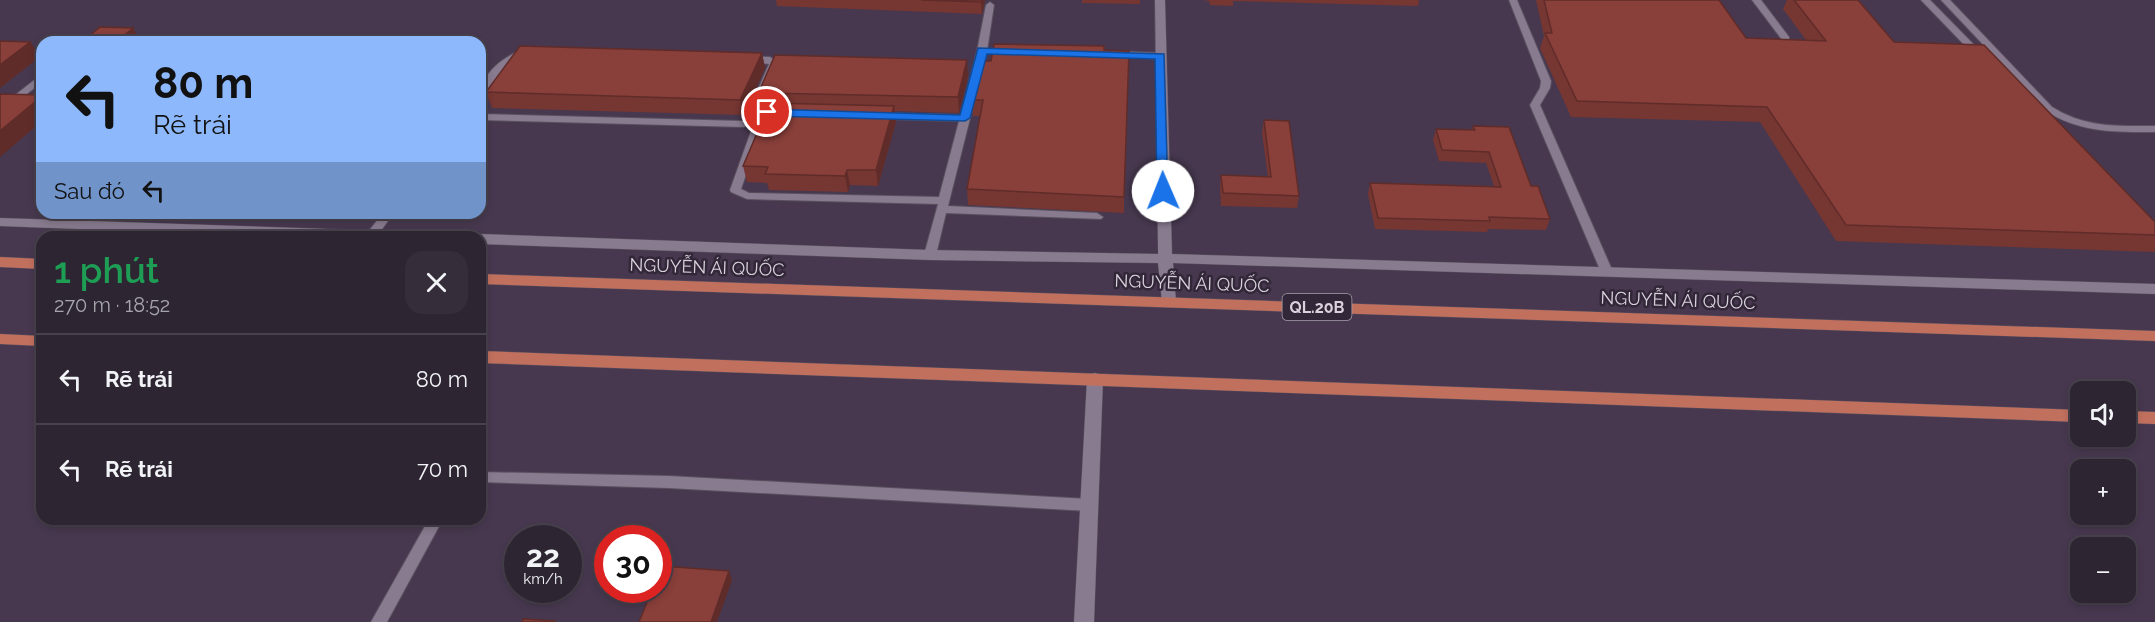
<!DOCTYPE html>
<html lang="vi">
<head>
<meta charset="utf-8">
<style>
	:root { --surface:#2d2532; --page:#352d3a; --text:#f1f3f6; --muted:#a7a5ac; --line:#48424d }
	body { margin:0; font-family:Raleway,sans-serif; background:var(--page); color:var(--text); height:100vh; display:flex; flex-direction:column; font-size:22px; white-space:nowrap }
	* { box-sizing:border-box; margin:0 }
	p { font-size:20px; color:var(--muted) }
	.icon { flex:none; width:33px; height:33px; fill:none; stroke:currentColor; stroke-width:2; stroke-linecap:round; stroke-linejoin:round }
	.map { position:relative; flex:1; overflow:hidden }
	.drawer { position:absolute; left:36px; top:231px; width:450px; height:294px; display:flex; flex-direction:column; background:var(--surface); border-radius:18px; box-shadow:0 3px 9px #0003,0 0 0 2px var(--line) }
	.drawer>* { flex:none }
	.hud { position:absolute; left:36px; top:36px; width:450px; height:183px; border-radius:18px; box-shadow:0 3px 9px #0003,0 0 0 2px var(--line); background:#8db9fc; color:#111; overflow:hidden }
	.controls { position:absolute; left:2070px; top:381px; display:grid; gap:12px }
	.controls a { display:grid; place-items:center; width:66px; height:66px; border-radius:12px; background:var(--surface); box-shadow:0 3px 9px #0003,0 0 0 2px var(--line); font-size:30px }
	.speed { position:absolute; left:504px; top:525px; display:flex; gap:12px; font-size:30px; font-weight:700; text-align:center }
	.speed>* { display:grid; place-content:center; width:78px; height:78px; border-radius:50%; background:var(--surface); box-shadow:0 3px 9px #0003,0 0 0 2px var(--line); line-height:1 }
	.speed small { font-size:15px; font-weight:400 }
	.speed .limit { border:9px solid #d22; background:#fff; color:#111 }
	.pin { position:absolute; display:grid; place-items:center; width:51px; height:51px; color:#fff; margin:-26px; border:3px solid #fff; border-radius:50%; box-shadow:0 2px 6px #0007 }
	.me { position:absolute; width:66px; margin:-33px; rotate:359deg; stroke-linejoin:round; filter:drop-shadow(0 0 4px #0008) }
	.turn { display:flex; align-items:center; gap:21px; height:126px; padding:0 18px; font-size:27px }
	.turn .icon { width:78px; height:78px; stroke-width:2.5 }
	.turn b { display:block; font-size:42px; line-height:51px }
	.then { display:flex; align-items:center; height:57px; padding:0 18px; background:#0003; gap:12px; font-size:22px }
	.round { display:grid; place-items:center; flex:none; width:63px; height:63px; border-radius:18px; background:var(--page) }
	.headline { display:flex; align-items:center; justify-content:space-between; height:102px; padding:0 18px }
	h1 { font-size:36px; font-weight:600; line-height:45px; color:#1e9e55 }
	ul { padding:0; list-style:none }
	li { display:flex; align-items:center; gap:18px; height:90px; padding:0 18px; border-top:2px solid var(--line) }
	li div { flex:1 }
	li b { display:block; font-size:22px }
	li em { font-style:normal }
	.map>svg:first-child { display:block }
	.built { fill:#47384f; fill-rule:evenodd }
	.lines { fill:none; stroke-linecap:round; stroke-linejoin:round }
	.lane-casing { stroke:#5a505f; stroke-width:2 }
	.street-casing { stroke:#5a505f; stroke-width:1 }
	.primary-casing { stroke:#5a505f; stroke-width:1 }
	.lane { fill:#887b8f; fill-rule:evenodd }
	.street { fill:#887b8f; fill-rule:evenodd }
	.primary { fill:#c2705e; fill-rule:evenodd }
	.wall { fill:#763632 }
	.shaded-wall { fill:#602c29 }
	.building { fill:#893f3a; stroke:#602c29; stroke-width:1.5 }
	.route { fill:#1a73e8; stroke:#114b97; stroke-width:1.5 }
	.labels { text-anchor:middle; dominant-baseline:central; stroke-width:5; stroke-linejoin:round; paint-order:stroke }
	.shield { fill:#322738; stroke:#a79fac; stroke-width:1.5 }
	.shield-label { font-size:16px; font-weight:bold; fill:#d9d2dd }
	.street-label { font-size:18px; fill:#d9d2dd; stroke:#322738 }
</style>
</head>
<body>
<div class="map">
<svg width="2155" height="622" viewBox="0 0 2155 622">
	<rect width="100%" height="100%" fill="#3c3142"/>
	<path class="built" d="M0 0H2155V622H0ZM42 42H480V213H42ZM42 237H480V519H42ZM2080 392H2126V436H2080ZM2080 470H2126V514H2080ZM518 538H568V590H518ZM608 538H658V590H608ZM2080 548H2126V592H2080Z"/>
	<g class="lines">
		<g class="lane-casing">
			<g id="lane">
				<path d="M1509 0H1517L1551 81 1550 88 1540 105 1613 272 1611 275H1603L1601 272 1530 105 1540 88 1541 81Z"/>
				<path d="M1752 0H1761L1789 37V41H1783Z"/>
				<path d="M1921 0H1930L1982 53V57H1976Z"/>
				<path d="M1941 0H1950L2052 107C2086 128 2117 126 2155 126V132C2116 132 2080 133 2046 111Z"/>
				<path d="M990 2 994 5 987 51 948 206 1097 213 1103 217 1101 219 946 213 936 255 930 259 924 255 938 204 747 199 731 192 730 190 755 120 764 111 779 110 784 113 782 115 770 116 765 121 741 189 749 193 939 197 959 121 881 119 876 116 881 113 961 115 977 51 986 5Z"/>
				<path d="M529 48 534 51 532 53C508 59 497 77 483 96L480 97C480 73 507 53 529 48Z"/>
				<path d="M1113 51 1160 53 1165 56 1160 59 1110 56V52Z"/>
				<path d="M747 56 770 57 779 63 754 120 744 127 480 120V114L742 121 745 119 769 64 744 61V57Z"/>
				<path d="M42 74V82L0 115V107Z"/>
				<path d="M383 213H394L376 237H368V232Z"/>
				<path d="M480 472 669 476 1089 499 1094 501 1096 505 1094 509 1089 511 669 488 480 482Z"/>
				<path d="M429 519H443L387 622H371Z"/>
			</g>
		</g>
		<g class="street-casing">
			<g id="street">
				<path d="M1155 0H1165L1172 254 2155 284V294L1173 263 1176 302 1169 307 1162 302 1158 263 930 260 480 244V237H474L480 234 930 250 1158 254Z"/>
				<path d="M0 218 417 232 424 237H292L0 226Z"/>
				<path d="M1095 373 1101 375 1103 379 1094 622H1074L1087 379 1089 375Z"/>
			</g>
		</g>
		<g class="primary-casing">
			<g id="primary">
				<path d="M0 257 42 259V269L0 267Z"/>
				<path d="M480 274 2155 331V341L480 284Z"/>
				<path d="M0 334 42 336V346L0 344Z"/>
				<path d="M480 351 2080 410V422L480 363Z"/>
				<path d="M2126 411 2155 412V424L2126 423Z"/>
			</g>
		</g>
		<use href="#lane" class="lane"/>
		<use href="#street" class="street"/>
		<use href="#primary" class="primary"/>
	</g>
	<g class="wall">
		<path d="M776 0H985L982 14 777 6Z"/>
		<path d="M1082 0H1140V4L1082 3Z"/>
		<path d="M1203 0H1419L1418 6 1233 1V6L1210 5 1209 1Z"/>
		<path d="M1536 0H1719L1746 38 1806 40 1783 9 1787 0H1858L1894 42 2155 222V251L2154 252 1836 241 1760 122 1571 117 1540 48 1544 36Z"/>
		<path d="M1104 50 1124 197V213L968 205 967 189 981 116H973L972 100 991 61Z"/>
		<path d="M762 53 765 68 744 115 492 108 486 92Z"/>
		<path d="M775 55 968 76 959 113 895 111 896 122 878 186 850 185 848 192 769 190 767 183 747 182 743 166 767 109H764L760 112 757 96Z"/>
		<path d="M1264 120 1299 196 1297 208 1221 206 1220 188 1221 175 1268 177 1262 133Z"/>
		<path d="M1473 126 1531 186 1550 219 1546 230 1488 229 1487 232 1375 229 1368 194 1370 183 1494 186 1486 163 1439 161 1433 140 1436 129 1472 130Z"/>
	</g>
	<g class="shaded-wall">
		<path d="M982 0H985L982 14 981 2Z"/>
		<path d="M133 28 138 37 132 42H116Z"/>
		<path d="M30 42 41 56 0 88V65Z"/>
		<path d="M762 53 765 68 744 115 740 100Z"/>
		<path d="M967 60 968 76 959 113 958 97Z"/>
		<path d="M761 93 764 109 760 112 757 96Z"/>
		<path d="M42 96V121L0 157V131Z"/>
		<path d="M894 106 896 122 878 186 876 170Z"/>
		<path d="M847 170 850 185 848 192 845 176Z"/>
		<path d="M729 571 732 580 717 622H711Z"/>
	</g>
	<g class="building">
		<path d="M921 0H982L981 2Z"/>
		<path d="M1544 0H1719L1746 38 1826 41 1794 0H1858L1894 42 1984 45 2155 222V235L1846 225 1767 107 1577 101 1545 33H1552Z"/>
		<path d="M100 27 133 28 116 42H82Z"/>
		<path d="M0 41 30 42 0 65Z"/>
		<path d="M994 44 1104 46V50L1129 51 1124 197 967 189 983 100H972L982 61H991Z"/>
		<path d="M520 46 762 53 740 100 486 92Z"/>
		<path d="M775 55 967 60 958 97 761 93 757 96Z"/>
		<path d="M0 94 42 95V96L0 131Z"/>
		<path d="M770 103 894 106 876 170H847L845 176 765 174 768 167 743 166Z"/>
		<path d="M1264 120 1289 121 1299 196 1223 193 1221 175 1271 177Z"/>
		<path d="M1473 126 1509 127 1531 186H1538L1550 219 1489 217 1490 221 1378 218 1370 183 1501 187 1489 152 1442 150 1436 129 1475 130Z"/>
		<path d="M661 566 729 571 711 622H639L652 590H658V573Z"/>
		<path d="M523 619 555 621 554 622H522Z"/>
	</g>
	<path class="route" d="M978 48 1164 54 1168 194H1159L1157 191 1155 59 987 54 970 118 965 121 767 116 761 112 767 109 960 115Z"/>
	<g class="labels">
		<rect class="shield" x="1282.5" y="294" width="69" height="26" rx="4.5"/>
		<g class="shield-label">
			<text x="1317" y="307">QL.20B</text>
		</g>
		<g class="street-label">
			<text transform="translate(707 267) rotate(2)">NGUYỄN ÁI QUỐC</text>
			<text transform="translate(1192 283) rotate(2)">NGUYỄN ÁI QUỐC</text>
			<text transform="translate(1678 300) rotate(2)">NGUYỄN ÁI QUỐC</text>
		</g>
	</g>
</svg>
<div class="controls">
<a><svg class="icon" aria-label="sound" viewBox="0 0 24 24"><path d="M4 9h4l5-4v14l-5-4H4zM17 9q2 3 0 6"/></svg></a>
<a>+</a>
<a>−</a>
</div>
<div class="speed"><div>22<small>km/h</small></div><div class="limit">30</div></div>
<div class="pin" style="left:767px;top:112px;background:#d93025"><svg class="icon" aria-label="arrive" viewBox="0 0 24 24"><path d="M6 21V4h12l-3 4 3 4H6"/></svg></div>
<svg class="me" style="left:1163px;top:191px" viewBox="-20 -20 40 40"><circle r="19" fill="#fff"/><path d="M0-13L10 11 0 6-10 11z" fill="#1a73e8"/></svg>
<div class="hud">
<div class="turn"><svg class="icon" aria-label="left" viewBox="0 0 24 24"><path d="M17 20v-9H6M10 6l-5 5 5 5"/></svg><div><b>80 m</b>Rẽ trái</div></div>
<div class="then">Sau đó<svg class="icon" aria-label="left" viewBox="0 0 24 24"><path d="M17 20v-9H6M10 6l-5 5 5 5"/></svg></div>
</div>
<section class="drawer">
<div class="headline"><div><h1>1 phút</h1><p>270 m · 18:52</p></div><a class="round"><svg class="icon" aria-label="close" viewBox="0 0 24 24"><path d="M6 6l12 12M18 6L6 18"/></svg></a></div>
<ul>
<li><svg class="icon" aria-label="left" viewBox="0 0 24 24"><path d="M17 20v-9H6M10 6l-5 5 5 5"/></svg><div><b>Rẽ trái</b></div><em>80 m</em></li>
<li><svg class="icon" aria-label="left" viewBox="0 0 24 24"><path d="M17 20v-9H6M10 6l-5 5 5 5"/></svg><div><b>Rẽ trái</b></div><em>70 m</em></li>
</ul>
</section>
</div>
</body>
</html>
